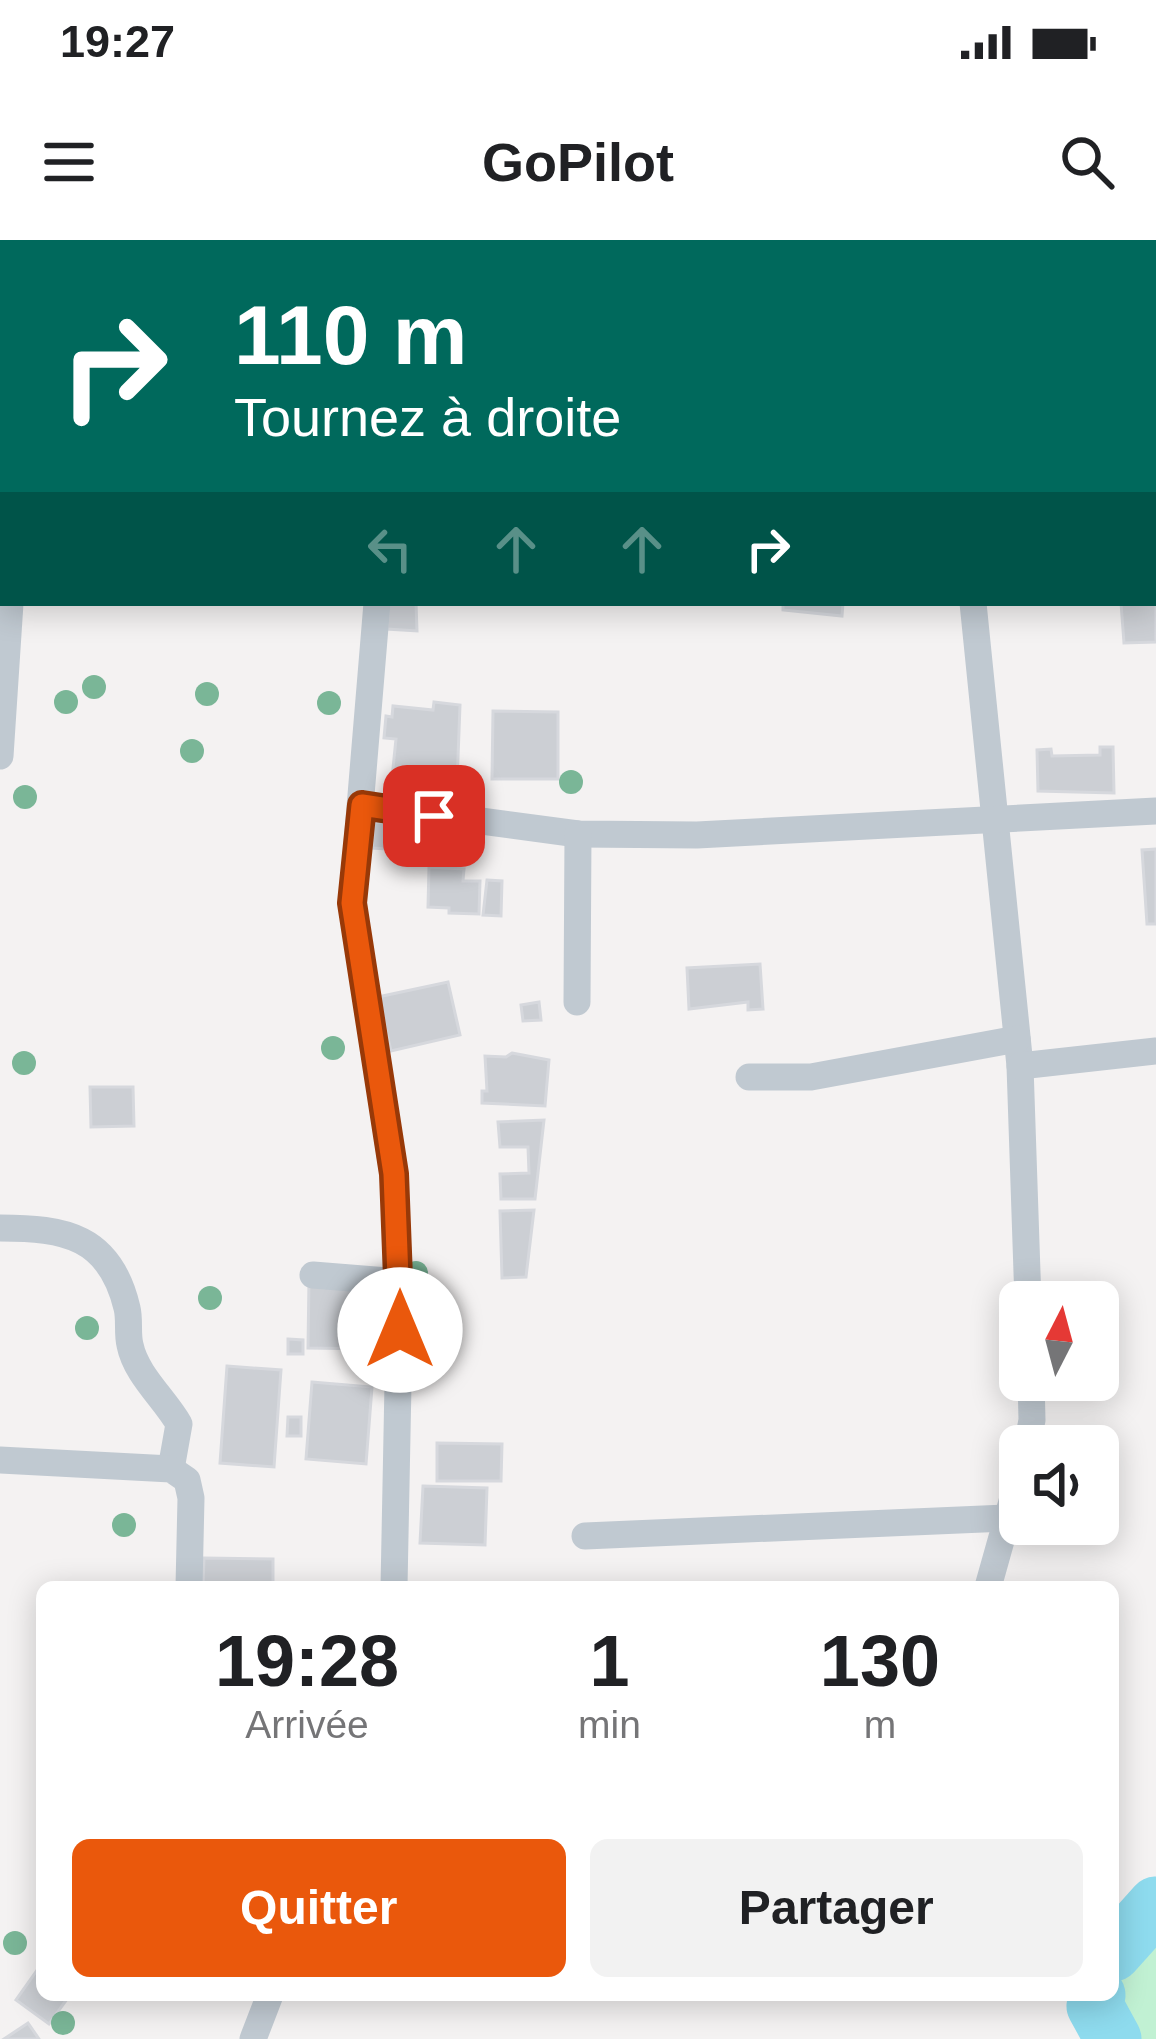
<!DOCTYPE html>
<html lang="fr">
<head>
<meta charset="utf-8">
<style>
	:root { --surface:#fff; --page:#f2f2f2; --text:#202124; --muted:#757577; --accent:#ea580c }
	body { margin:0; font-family:Helvetica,sans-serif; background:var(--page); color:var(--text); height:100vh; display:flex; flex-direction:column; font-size:45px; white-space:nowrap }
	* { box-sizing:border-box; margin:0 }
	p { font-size:39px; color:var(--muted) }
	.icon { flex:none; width:66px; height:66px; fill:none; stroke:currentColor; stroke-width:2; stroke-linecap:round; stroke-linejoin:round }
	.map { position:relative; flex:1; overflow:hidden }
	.panel { position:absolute; left:36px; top:1341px; width:1083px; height:420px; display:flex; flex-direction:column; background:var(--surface); border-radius:18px; box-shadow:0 6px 30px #0003 }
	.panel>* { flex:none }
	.hud { position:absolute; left:0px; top:0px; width:1158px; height:366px; box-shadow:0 6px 30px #0003; background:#00695c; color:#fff; overflow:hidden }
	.needle { width:78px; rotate:6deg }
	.controls { position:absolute; left:999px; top:1041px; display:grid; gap:24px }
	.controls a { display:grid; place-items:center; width:120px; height:120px; border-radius:18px; background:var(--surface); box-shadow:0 6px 30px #0003; font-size:60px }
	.pin { position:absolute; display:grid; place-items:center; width:102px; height:102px; color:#fff; margin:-51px; border-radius:24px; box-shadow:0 6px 18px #0006 }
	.me { position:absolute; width:132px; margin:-66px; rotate:0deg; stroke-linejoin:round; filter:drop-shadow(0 0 9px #0008) }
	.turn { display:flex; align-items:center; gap:42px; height:252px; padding:0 36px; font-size:54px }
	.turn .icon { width:156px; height:156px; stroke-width:2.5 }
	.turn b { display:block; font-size:84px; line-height:102px }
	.lanes { display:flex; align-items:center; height:114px; padding:0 36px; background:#0003; justify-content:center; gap:60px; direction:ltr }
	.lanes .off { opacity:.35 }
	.eta { display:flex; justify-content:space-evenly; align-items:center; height:204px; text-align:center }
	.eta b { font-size:72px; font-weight:600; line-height:84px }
	.primary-button { display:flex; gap:24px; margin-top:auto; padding:24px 36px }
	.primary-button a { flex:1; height:138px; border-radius:18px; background:var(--accent); color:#fff; font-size:48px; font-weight:600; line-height:138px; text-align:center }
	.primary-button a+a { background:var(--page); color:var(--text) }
	.status { display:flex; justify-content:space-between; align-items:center; height:84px; padding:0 60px; background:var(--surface); direction:ltr }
	.status svg { height:33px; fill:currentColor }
	header { display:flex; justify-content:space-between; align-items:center; height:156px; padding:0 36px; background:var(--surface); font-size:54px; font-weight:600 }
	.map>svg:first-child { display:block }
	.green { fill:#c1f1d3 }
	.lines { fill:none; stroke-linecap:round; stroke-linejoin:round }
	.river { stroke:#8edbee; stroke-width:57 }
	.building { fill:#cccfd4; stroke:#d6d8dd; stroke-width:3 }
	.street { stroke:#c0c9d1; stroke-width:27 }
	.tree { fill:#7ab697 }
	.route-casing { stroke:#983908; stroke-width:30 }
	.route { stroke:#ea580c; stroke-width:21 }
</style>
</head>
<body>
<div class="status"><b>19:27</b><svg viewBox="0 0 49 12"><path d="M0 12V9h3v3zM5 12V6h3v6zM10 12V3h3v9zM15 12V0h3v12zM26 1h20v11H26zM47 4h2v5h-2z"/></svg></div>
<header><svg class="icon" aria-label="menu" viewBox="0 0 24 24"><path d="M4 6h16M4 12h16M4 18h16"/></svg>GoPilot<svg class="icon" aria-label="search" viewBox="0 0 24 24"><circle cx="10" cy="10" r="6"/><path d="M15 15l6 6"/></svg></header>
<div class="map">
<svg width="1156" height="1799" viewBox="0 0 1156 1799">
	<rect width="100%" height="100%" fill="#f4f2f2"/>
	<path class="green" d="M1156 1665V1799H1113L1095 1766 1097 1755H1113V1713Z"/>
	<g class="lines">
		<g class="river">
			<path d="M1113 1713 1156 1665"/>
			<path d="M1097 1755 1095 1766 1113 1799"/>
		</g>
	</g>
	<g class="building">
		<path d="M1156 342V402L1124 403 1121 363H1155Z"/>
		<path d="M389 363H416L417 391 387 389Z"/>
		<path d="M783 363H843L842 376 783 370Z"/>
		<path d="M434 462 460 465 457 544 392 538 396 499 384 498 386 476 392 477 393 466 433 470Z"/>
		<path d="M493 471 558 472V539H492Z"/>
		<path d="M1100 507H1113L1114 553 1038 551 1037 510 1051 509 1052 516 1100 515Z"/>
		<path d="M374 582 405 584 403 610 372 608Z"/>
		<path d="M1156 609V684H1147L1142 610Z"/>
		<path d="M429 627 464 629 463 641H480L479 674 449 673V668L428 667Z"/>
		<path d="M487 640 502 641 501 676 483 675Z"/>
		<path d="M760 724 763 769 748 770V762L689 769 687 728Z"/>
		<path d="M448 742 460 795 391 811 378 757Z"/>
		<path d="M539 762 541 780 523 781 521 765Z"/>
		<path d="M512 813 549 820 545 866 482 863V851H487L485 816 506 817Z"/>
		<path d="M90 847H133L134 886 91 887Z"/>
		<path d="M544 880 535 959H501L500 934 529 933 528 907H500L498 882Z"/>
		<path d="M534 970 526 1037 502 1038 500 971Z"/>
		<path d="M309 1040 363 1041 377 1054 376 1089H371V1109L308 1108Z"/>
		<path d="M288 1099 303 1100V1114H288Z"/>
		<path d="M227 1126 281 1130 274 1227 220 1223Z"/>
		<path d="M312 1142 372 1147 366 1224 306 1219Z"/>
		<path d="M288 1177H301V1196H287Z"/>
		<path d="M437 1203 502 1204 501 1241H437Z"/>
		<path d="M423 1246 487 1248 485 1305 420 1303Z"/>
		<path d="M204 1318 273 1319V1347H203Z"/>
		<path d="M40 1726 42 1755H70L49 1784 16 1760Z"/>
		<path d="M28 1783 39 1799H4Z"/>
	</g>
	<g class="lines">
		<g class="street">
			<path d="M893 0 894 3"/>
			<path d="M55 3V0"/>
			<path d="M419 3V0"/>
			<path d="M0 14H3"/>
			<path d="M1155 312H1156"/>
			<path d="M0 334H3"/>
			<path d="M377 363 352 663 393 935 400 1042 394 1347"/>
			<path d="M973 363 1020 826 1028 1062"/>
			<path d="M0 516 10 363"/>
			<path d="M362 565 578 594 697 595 1156 571"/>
			<path d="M577 762 578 594"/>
			<path d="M1020 826 1156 811"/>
			<path d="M749 837H811L1017 799"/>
			<path d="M0 988C65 988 110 996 127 1068 130 1080 127 1093 130 1105 136 1135 165 1159 179 1184L171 1229"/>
			<path d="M313 1035 400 1042"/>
			<path d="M1027 1206 1032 1180 1031 1140"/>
			<path d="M0 1220 171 1229 187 1240 191 1258 189 1347"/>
			<path d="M585 1296 1006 1278"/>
			<path d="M988 1347 1020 1233"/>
			<path d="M253 1799 270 1755"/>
		</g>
	</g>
	<g class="tree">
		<circle cx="94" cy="447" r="12"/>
		<circle cx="207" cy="454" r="12"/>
		<circle cx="66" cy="462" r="12"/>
		<circle cx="329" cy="463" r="12"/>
		<circle cx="192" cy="511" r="12"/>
		<circle cx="571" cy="542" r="12"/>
		<circle cx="25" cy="557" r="12"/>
		<circle cx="333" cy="808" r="12"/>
		<circle cx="24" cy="823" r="12"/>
		<circle cx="416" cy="1033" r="12"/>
		<circle cx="210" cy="1058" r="12"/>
		<circle cx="87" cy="1088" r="12"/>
		<circle cx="124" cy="1285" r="12"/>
		<circle cx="15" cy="1703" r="12"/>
		<circle cx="63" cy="1783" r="12"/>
	</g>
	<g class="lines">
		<g class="route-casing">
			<path id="route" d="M400 1090 394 934 352 663 362 565 434 576"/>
		</g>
		<use href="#route" class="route"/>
	</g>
</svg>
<div class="controls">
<a><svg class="needle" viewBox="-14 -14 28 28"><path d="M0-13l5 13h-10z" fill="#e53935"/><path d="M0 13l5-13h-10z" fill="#757577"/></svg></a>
<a><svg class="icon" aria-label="sound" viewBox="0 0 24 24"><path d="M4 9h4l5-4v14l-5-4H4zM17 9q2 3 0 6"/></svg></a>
</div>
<div class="pin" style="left:434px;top:576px;background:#d93025"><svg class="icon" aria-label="arrive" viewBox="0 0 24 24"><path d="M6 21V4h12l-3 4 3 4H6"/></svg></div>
<svg class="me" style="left:400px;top:1090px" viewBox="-20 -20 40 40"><circle r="19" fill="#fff"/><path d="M0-13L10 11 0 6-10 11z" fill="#ea580c"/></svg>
<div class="hud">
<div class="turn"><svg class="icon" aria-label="right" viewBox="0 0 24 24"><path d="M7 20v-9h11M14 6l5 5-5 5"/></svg><div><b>110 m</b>Tournez à droite</div></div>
<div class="lanes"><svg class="icon off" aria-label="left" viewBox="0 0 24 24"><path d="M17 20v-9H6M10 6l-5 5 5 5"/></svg><svg class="icon off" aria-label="ahead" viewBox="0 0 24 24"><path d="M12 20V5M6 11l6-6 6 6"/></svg><svg class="icon off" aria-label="ahead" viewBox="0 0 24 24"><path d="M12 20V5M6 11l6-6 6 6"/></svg><svg class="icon" aria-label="right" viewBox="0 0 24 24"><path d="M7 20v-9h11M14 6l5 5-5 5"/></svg></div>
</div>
<section class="panel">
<div class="eta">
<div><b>19:28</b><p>Arrivée</p></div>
<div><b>1</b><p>min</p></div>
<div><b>130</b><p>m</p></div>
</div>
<div class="primary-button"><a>Quitter</a><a>Partager</a></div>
</section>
</div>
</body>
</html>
